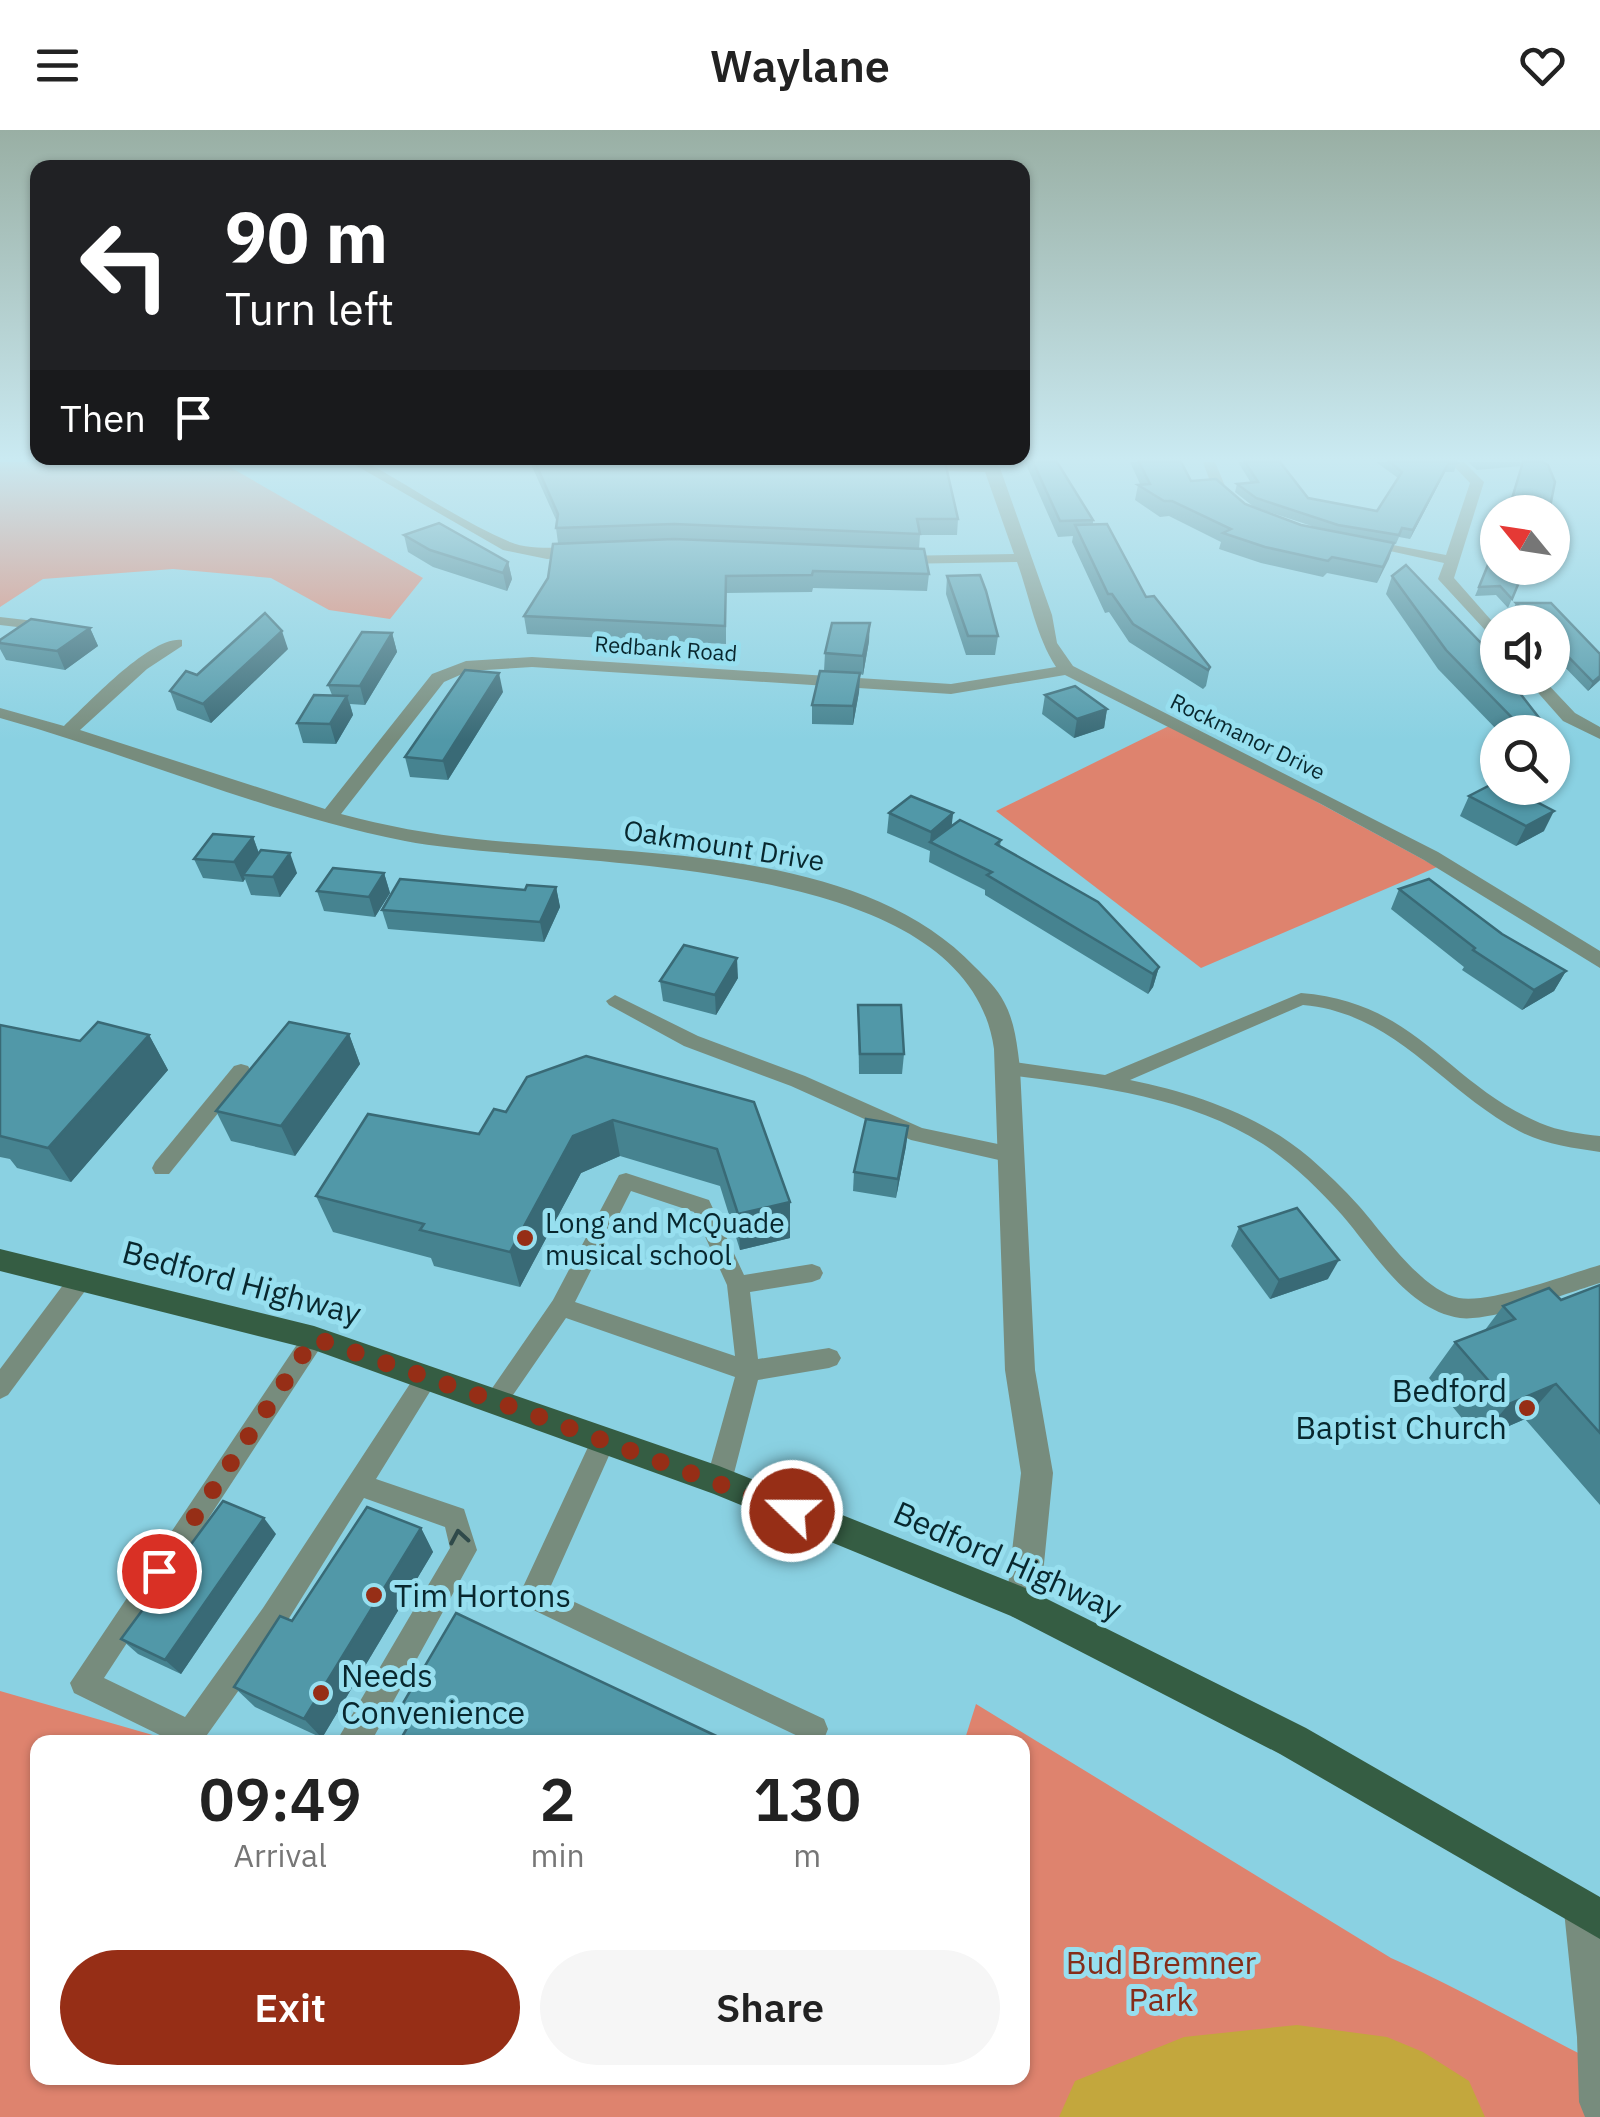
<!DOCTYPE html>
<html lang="en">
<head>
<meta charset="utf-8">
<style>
	:root { --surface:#fff; --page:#f6f6f6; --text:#222; --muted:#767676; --accent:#962e16 }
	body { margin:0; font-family:"IBM Plex Sans",sans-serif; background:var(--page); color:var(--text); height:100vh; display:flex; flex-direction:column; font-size:38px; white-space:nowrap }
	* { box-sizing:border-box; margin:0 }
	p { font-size:32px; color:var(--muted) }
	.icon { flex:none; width:55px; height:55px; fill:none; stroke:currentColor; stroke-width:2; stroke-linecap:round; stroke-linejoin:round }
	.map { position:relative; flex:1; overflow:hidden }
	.details { position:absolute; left:30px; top:1605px; width:1000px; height:350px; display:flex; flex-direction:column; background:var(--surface); border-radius:20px; box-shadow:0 2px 8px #0004 }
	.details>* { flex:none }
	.banner { position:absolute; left:30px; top:30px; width:1000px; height:305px; border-radius:20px; box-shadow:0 2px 8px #0004; background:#202124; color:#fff; overflow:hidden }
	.needle { width:65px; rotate:300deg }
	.controls { position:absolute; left:1480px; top:365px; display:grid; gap:20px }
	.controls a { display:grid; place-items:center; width:90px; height:90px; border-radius:50%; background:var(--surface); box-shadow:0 2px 8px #0004; font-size:50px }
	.pin { position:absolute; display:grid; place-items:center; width:85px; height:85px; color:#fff; margin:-42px; border:5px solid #fff; border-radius:50%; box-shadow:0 2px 10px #0007 }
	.me { position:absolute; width:110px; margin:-55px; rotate:292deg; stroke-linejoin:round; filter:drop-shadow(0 0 8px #0008) }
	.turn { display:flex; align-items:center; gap:35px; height:210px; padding:0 30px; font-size:45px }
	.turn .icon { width:130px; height:130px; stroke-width:2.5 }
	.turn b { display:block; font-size:70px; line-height:85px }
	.then { display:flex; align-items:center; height:95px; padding:0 30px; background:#0003; gap:20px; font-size:38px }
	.eta { display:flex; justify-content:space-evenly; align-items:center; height:170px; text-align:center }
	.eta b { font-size:60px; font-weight:600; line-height:70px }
	.button { display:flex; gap:20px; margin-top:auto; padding:20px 30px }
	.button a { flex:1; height:115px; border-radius:60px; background:var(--accent); color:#fff; font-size:40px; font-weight:600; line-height:115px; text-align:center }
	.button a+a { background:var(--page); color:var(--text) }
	header { display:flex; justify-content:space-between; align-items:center; height:130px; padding:0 30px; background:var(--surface); font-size:45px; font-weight:600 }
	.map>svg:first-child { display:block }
	.green { fill:#de836e }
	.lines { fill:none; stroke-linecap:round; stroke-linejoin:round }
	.river { fill:#c3a73d; fill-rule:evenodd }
	.lane { fill:#778c7d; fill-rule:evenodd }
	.street { fill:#778c7d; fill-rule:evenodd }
	.primary { fill:#355d43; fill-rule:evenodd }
	.wall { fill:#468390 }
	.shaded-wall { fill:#396a76 }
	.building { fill:#5198a8; stroke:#396a76; stroke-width:2.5 }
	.oneway { stroke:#2f4a4a }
	.route { stroke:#962e16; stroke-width:18; stroke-dasharray:0 32.4 }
	.poi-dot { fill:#962e16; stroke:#97dfef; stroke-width:4 }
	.labels { text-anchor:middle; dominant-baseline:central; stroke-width:10; stroke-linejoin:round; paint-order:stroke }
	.far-street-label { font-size:22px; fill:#08272e; stroke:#97dfef }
	.street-label { font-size:28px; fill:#08272e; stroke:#97dfef }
	.poi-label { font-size:28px; fill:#08272e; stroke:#97dfef; text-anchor:start }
	.near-street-label { font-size:32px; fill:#08272e; stroke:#97dfef }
	.near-poi-label { font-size:32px; fill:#08272e; stroke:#97dfef; text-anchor:start }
	.near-park-label { font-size:32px; fill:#852c19; stroke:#97dfef }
</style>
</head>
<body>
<header><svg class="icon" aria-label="menu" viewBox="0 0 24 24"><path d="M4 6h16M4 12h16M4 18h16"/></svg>Waylane<svg class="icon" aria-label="heart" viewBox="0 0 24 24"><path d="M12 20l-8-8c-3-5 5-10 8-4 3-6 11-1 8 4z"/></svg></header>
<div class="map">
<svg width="1600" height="1987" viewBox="0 0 1600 1987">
	<rect width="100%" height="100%" fill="#8ad1e2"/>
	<g class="green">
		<path d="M0 332H221L423 448 390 489 329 480 271 448 173 439 43 449 0 477Z"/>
		<path d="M1173 594 1437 737 1201 838 996 681Z"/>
		<path d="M0 1561 177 1612H38V1948H1022V1612H964L976 1574 1391 1828C1463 1860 1530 1899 1600 1934V1987H0Z"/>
	</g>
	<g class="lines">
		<path class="river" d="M1297 1895 1387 1907 1423 1922 1469 1951 1485 1987H1059L1075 1951 1184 1907Z"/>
		<g class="lane">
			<path d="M0 487 52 493 58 497 52 501 0 495Z"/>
			<path d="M1301 863C1417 872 1447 954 1540 993 1559 1001 1580 1004 1600 1006V1022C1573 1018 1543 1014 1519 1001 1442 960 1395 883 1303 875L1130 950C1194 963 1259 985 1310 1028 1327 1043 1344 1059 1359 1076 1383 1103 1422 1161 1459 1168 1489 1174 1569 1144 1600 1135V1153C1567 1163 1492 1192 1460 1188 1407 1180 1374 1122 1342 1085 1319 1059 1292 1033 1263 1014 1188 966 1094 956 1008 945L998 938 1008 931 1105 945Z"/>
			<path d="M615 865 698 906 805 946 922 998 1012 1017 1019 1020 1022 1025 1019 1030 1012 1033 911 1010 791 956 684 916 609 875 606 871Z"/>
			<path d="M241 934 248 936 251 941 248 946 169 1044H155L152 1038 155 1032 234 936Z"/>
			<path d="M626 1043 709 1070 744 1145 812 1134 820 1137 823 1143 820 1149 812 1152 750 1162 758 1229 829 1218 837 1221 841 1228 837 1235 829 1238 758 1250 732 1351 728 1359 719 1363 710 1359 706 1351 735 1247 566 1188 504 1278 496 1281 488 1278 484 1270 553 1170 619 1045ZM631 1061 694 1082 727 1155 735 1226 575 1172Z"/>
			<path d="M80 1141 88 1143 91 1150 88 1157 8 1265 0 1269V1239L72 1143Z"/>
			<path d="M314 1198 322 1201 326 1208 322 1215 104 1548 185 1587 263 1478 419 1240 427 1237 435 1240 439 1247 376 1349 464 1379 477 1420 371 1612H336L450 1418 445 1397 364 1368 283 1498 202 1612H174L74 1563 70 1553 306 1201Z"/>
			<path d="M604 1299 613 1302 616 1310 549 1460 824 1589 828 1599 824 1609 816 1612 804 1609 523 1475 519 1466 523 1457 595 1302Z"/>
		</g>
		<g class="street">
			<path d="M350 332H366C413 358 461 391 510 412 534 423 580 413 593 422L586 426 547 429 503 420Z"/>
			<path d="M982 332H994L1000 338 1052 485 1057 513 1073 536 1438 722 1600 821V838L1424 730 1321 674 1065 545 951 564 532 537 469 541 444 552 341 684C385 696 430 704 476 709 632 726 859 715 975 837 986 848 997 858 1004 872 1015 892 1017 915 1020 938L1035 1240 1053 1343 1040 1474 1035 1486 1023 1491 1011 1486 1006 1474 1021 1343 1005 1240 994 919C966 716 555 740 405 711 267 684 136 626 0 588V578L64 596C88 574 150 506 182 510V516L147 539 80 600 325 679 432 544 466 531 532 527 951 554 1056 537C1036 506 1030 468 1017 432L896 434 889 430 896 426 1014 424 985 342 913 340 906 336 913 332Z"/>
			<path d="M1203 332H1215L1225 356 1240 373 1238 376H1228L1212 357Z"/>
			<path d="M1450 332H1464L1484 352 1454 448 1498 498V514L1438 449 1444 433 1354 413 1361 409 1446 425 1470 353Z"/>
			<path d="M1525 548H1542L1575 583 1600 597V609L1563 591Z"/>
			<path d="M1584 1761 1598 1767 1600 1772V1987H1585L1579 1972 1577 1907 1564 1781 1570 1767Z"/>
		</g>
		<path class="primary" d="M0 1119 314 1196 719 1336 1023 1457 1306 1598 1600 1767V1809L1280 1624 1011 1486 714 1364 314 1220 0 1141Z"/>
	</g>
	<g class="wall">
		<path d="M530 332H945L958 389 957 405H920L919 419 929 444 927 461 813 458 812 462 726 463V514L527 504 524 486 548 448 558 413 556 398 557 392Z"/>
		<path d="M1025 332H1057L1093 390V395L1146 467 1210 537 1206 556 1203 559 1129 512 1109 482 1105 483 1072 412 1073 406 1058 407Z"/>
		<path d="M1130 332H1181L1191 351 1245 374 1301 395 1321 399 1254 377 1235 362 1237 354 1251 353 1238 332H1280L1308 368 1377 381 1398 348 1376 332H1456L1457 333 1454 342H1445L1410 409 1399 407 1396 414H1394L1377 453 1327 443 1323 447 1261 433 1219 419 1221 412 1169 386 1160 387 1135 370 1138 355 1140 354Z"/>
		<path d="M1468 332H1545L1549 382H1507L1521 336 1477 340Z"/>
		<path d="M404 405 508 432 512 449 507 461 433 437 408 422Z"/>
		<path d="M1498 410 1525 438 1508 478 1496 465 1475 466Z"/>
		<path d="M947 446 998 506 995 525H966L946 464Z"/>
		<path d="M1392 446 1544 602H1499L1438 539 1386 464Z"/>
		<path d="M1516 473H1551L1600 524V550L1588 561 1552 524V492H1522L1512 482Z"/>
		<path d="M90 498 98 516 65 540 6 530 0 519V510Z"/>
		<path d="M392 503 397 522 365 575 350 574 353 585 336 614 303 613 297 593 332 565 328 555Z"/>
		<path d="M869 511 863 545 860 544 859 562 853 595 812 594V575L824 541 825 523Z"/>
		<path d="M288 519 211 593 177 580 170 561 197 545Z"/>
		<path d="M503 562 448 650 410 647 405 627Z"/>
		<path d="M1045 565 1107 579 1104 598 1074 608 1042 584Z"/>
		<path d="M1469 666 1544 701 1516 716 1460 686Z"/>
		<path d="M889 683H953L951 696 1001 710 1000 716 1159 837 1153 857 1148 864 985 765V760L929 732 930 721 887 703Z"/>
		<path d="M253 707 259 723 297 743 280 767 251 765 245 749 243 752 203 748 194 729Z"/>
		<path d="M384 743 390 763 375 787 324 781 317 761Z"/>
		<path d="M556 757 560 777 544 812 388 799 382 780Z"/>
		<path d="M1399 759 1502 804 1566 841 1554 861 1522 880 1462 840 1464 837 1391 779Z"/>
		<path d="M738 848 716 885 663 871 660 851Z"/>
		<path d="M858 875 904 924 902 944H859Z"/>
		<path d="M0 895 80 911 149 905 168 940 71 1052 17 1038 10 1029 0 1027Z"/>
		<path d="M349 904 360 934 295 1026 231 1011 216 981Z"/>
		<path d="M754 972 790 1108 740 1120 720 1056 620 1026 581 1043 520 1157 434 1136 431 1128 333 1102 316 1066 479 1004 506 982Z"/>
		<path d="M908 996 906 1016 896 1068 853 1061 854 1042Z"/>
		<path d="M1239 1097 1328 1149 1270 1169 1231 1116Z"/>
		<path d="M1600 1155V1375L1525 1289 1479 1309 1429 1248 1455 1212 1485 1200 1503 1176 1561 1170Z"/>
		<path d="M421 1398 433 1422 322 1608 255 1577 234 1557 292 1491Z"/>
		<path d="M276 1404 181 1544 138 1524 121 1509Z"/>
		<path d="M399 1580 729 1612 409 1594Z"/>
	</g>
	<g class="shaded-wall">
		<path d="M1448 334 1445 342 1410 409 1413 400Z"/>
		<path d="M1394 413 1389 429 1377 453 1383 437Z"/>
		<path d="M508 432 512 449 507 461 503 443Z"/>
		<path d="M870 493 869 511 863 545V526Z"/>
		<path d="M90 498 98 516 65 540 57 521Z"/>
		<path d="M282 501 288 519 211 593 203 574Z"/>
		<path d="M392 503 397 522 365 575 360 556Z"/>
		<path d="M499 543 503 562 448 650 443 631Z"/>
		<path d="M860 543 859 562 853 595V576Z"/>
		<path d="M1600 546V550L1588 561 1593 552Z"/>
		<path d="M347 566 353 585 336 614 330 594Z"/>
		<path d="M1107 579 1104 598 1074 608 1077 589Z"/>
		<path d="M1554 681 1544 701 1516 716 1526 696Z"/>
		<path d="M953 683 951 703 930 712 929 721 931 702Z"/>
		<path d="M253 707 260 727 243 745 245 749 243 752 234 732Z"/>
		<path d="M290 723 297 743 280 767 273 747Z"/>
		<path d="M384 743 390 763 375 787 369 767Z"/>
		<path d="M556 757 560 777 544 812 540 792Z"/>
		<path d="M737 828 738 848 716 885 715 865Z"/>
		<path d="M1159 837 1153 857 1148 864 1153 844Z"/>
		<path d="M1566 841 1554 861 1522 880 1534 860Z"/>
		<path d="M349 904 360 934 295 1026 281 996Z"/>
		<path d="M149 905 168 940 71 1052 48 1018Z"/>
		<path d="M613 990 620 1026 581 1043 520 1157 510 1122 573 1006Z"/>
		<path d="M908 996 906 1016 896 1068 898 1049Z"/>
		<path d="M790 1072V1108L740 1120 738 1084Z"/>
		<path d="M1339 1130 1328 1149 1270 1169 1279 1150Z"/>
		<path d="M1556 1254 1525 1289 1479 1309 1509 1274Z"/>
		<path d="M264 1388 276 1404 181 1544 165 1530Z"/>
		<path d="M421 1398 433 1422 322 1608 304 1589Z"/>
	</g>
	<g class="building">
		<path d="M535 332H945L958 389H917L920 404 674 394 556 398 558 384Z"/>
		<path d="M1033 332H1057L1093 390 1060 391Z"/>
		<path d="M1139 332H1181L1191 351 1216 349 1245 374 1301 395 1394 413 1383 437 1332 427 1328 431 1265 417 1223 403 1231 399 1172 371H1164L1138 355 1150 354Z"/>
		<path d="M1245 332H1280L1308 368 1377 381 1402 342 1390 332H1456L1457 333 1448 334 1413 400 1402 398 1399 405 1338 395 1256 368 1237 354 1258 352Z"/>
		<path d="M1523 332H1543L1548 335 1555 352 1549 382H1508Z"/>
		<path d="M439 393 508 432 503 443 430 420 404 405Z"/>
		<path d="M1107 394 1146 467 1154 466 1210 537 1208 540 1133 494 1112 464H1108L1075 395Z"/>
		<path d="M674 409 924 419 929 444 813 441 812 445 726 446 725 496 524 486 548 448 553 414Z"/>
		<path d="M1498 410V438H1525L1512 469 1500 456 1479 457Z"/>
		<path d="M1406 435 1481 513 1498 534V548H1508L1547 598 1541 602H1526L1446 520 1392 446Z"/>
		<path d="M980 445 986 461 998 506H968L947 446Z"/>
		<path d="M1516 473H1551L1600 524V546L1593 552 1552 510V492H1535Z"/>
		<path d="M265 483 282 501 203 574 170 561 186 541 197 545Z"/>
		<path d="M31 489 90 498 57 521 0 513V510Z"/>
		<path d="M832 493H870L863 526 825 523Z"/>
		<path d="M362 502 392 503 360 556 328 555Z"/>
		<path d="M465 540 499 543 443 631 405 627Z"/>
		<path d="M820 541 860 543 853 576 812 575Z"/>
		<path d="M1075 556 1107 579 1077 589 1045 565Z"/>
		<path d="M314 565 347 566 330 594 297 593Z"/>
		<path d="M1498 651V658H1510L1554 681 1526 696 1469 666Z"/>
		<path d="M911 666 953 683 931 702 889 683Z"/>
		<path d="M960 690 1001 710 996 714 1098 772 1159 837 1153 844 987 745 992 742 930 712Z"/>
		<path d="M213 704 253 707 234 732 194 729Z"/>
		<path d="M261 720 290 723 273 747 243 745Z"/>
		<path d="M333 738 384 743 369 767 317 761Z"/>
		<path d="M400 749 525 760 527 755 556 757 540 792 382 780Z"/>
		<path d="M1429 749 1502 804 1566 841 1534 860 1473 820 1475 818 1399 759Z"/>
		<path d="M684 815 737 828 715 865 660 851Z"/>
		<path d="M858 875H901L904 924H860Z"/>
		<path d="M98 892 149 905 48 1018 0 1006V895L80 911Z"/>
		<path d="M289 892 349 904 281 996 216 981Z"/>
		<path d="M586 926 754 972 790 1072 738 1084 717 1019 613 990 573 1006 510 1122 420 1100 424 1094 316 1066 368 984 479 1004 494 979 506 982 527 947Z"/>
		<path d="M866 989 908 996 898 1049 854 1042Z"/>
		<path d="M1297 1078 1339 1130 1279 1150 1239 1097Z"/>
		<path d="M1600 1155V1303L1556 1254 1509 1274 1455 1212 1515 1189 1503 1176 1549 1158 1561 1170Z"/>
		<path d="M223 1371 264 1388 165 1530 121 1509Z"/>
		<path d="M367 1377 421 1398 304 1589 234 1557 280 1486 292 1491Z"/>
		<path d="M456 1483 729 1612H399L413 1588 399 1580Z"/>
	</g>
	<defs><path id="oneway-chevron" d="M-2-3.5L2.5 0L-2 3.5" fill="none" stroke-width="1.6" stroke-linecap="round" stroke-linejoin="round" transform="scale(2.5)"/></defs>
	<use class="oneway" href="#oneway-chevron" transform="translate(459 1407) rotate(-100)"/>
	<linearGradient id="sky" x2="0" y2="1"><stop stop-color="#99afa4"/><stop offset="0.54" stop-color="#caeaf2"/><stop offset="1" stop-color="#caeaf2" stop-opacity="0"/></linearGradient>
	<rect width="1600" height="610" fill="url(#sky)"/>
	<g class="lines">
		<path class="route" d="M159 1441 314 1208 532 1284 792 1381"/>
	</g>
	<g class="poi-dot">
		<circle cx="525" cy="1108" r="10"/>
		<circle cx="1527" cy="1278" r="10"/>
		<circle cx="374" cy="1465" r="10"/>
		<circle cx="321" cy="1563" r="10"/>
	</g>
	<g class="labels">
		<g class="far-street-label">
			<text transform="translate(666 518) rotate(4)">Redbank Road</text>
			<text transform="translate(1248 606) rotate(26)">Rockmanor Drive</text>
		</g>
		<g class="street-label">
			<text transform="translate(724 715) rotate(9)">Oakmount Drive</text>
		</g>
		<g class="poi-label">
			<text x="545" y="1092">Long and McQuade<tspan x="545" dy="32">musical school</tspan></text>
		</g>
		<g class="near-street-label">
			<text transform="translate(242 1152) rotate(15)">Bedford Highway</text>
			<text transform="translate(1008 1430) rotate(24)">Bedford Highway</text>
		</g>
		<g class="near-poi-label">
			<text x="1507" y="1260" text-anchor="end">Bedford<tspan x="1507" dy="37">Baptist Church</tspan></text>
			<text x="394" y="1465">Tim Hortons</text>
			<text x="341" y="1545">Needs<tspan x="341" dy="37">Convenience</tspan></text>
		</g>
		<g class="near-park-label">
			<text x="1161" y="1832">Bud Bremner<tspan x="1161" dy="37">Park</tspan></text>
		</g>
	</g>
</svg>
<div class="controls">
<a><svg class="needle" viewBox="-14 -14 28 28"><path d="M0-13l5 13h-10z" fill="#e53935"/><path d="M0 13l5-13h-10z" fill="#767676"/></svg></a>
<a><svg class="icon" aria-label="sound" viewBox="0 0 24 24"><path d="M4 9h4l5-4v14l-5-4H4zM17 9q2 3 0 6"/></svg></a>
<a><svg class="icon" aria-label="search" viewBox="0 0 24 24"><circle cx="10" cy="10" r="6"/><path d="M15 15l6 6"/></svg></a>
</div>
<div class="pin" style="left:159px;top:1441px;background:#d93025"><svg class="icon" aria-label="arrive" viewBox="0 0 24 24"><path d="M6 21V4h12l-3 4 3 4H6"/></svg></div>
<svg class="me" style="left:792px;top:1381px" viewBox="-20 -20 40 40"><circle r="17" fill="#962e16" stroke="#fff" stroke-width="3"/><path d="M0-11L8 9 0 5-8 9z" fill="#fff"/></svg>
<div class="banner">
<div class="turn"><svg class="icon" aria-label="left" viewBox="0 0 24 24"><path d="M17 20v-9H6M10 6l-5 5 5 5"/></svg><div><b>90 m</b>Turn left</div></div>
<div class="then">Then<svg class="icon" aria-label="arrive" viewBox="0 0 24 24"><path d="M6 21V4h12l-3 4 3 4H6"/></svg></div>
</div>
<section class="details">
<div class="eta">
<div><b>09:49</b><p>Arrival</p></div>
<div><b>2</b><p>min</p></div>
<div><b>130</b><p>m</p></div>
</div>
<div class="button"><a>Exit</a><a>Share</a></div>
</section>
</div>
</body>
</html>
